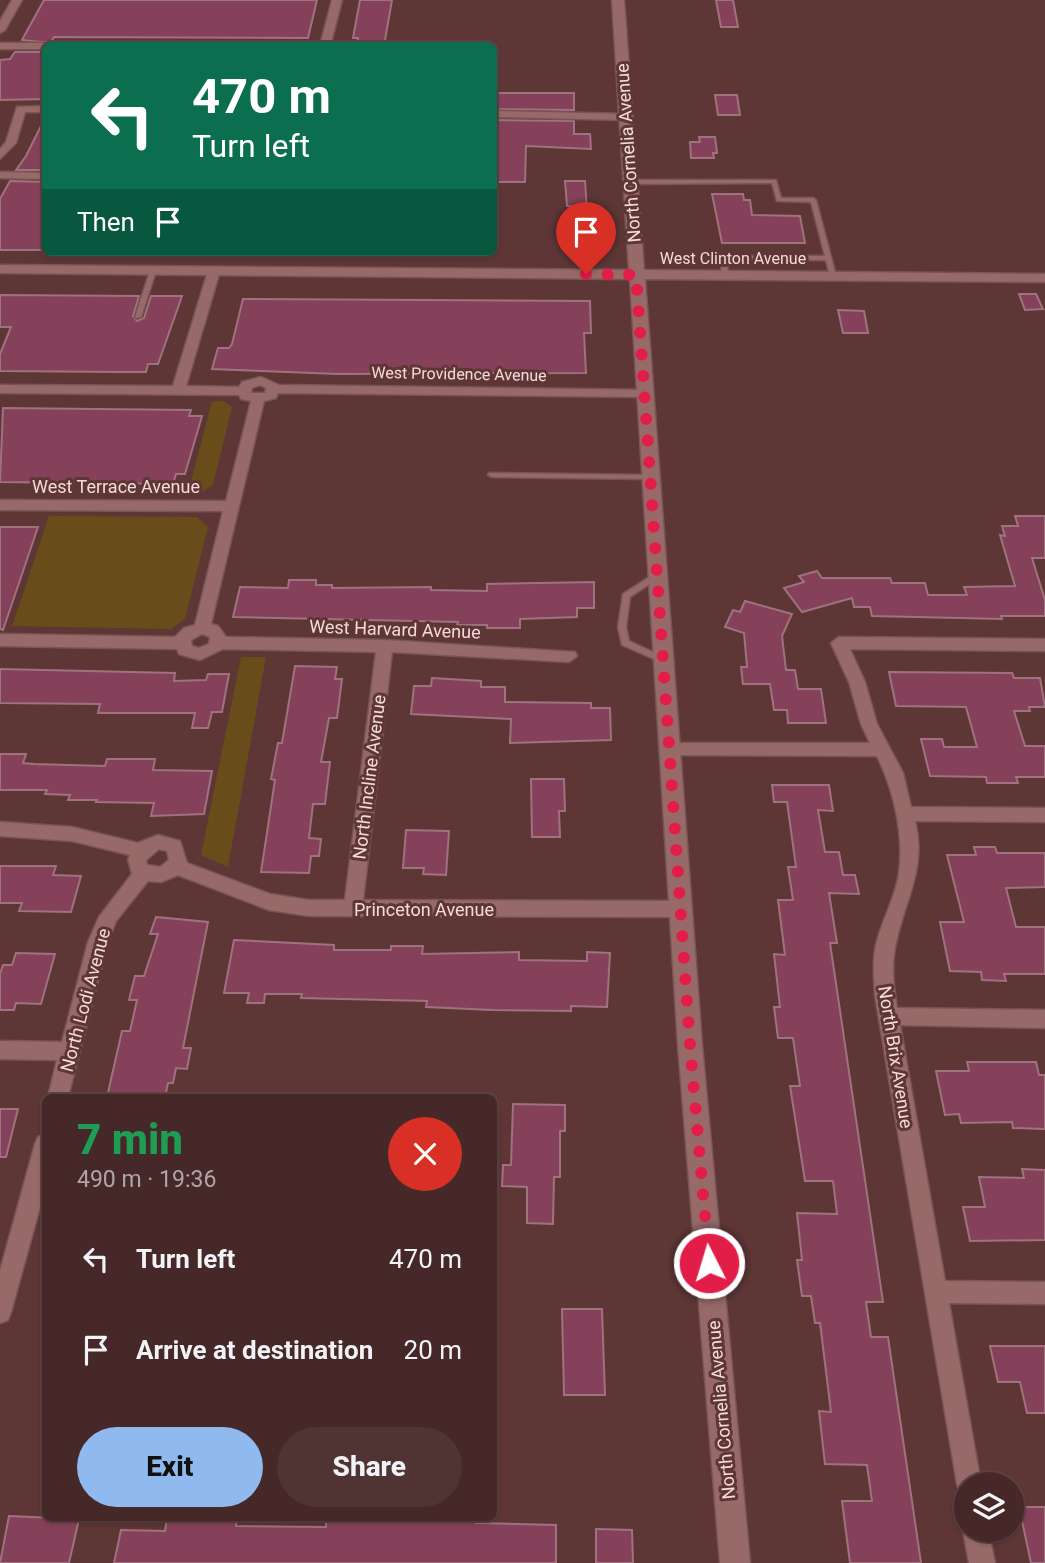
<!DOCTYPE html>
<html lang="en">
<head>
<meta charset="utf-8">
<style>
	:root { --surface:#462828; --page:#503434; --text:#f1f3f6; --muted:#b0a6a8; --line:#5e4445; --accent:#90b9f0 }
	body { margin:0; font-family:Roboto,sans-serif; background:var(--page); color:var(--text); height:100vh; display:flex; flex-direction:column; font-size:26px; white-space:nowrap }
	* { box-sizing:border-box; margin:0 }
	p { font-size:23px; color:var(--muted) }
	.icon { flex:none; width:38px; height:38px; fill:none; stroke:currentColor; stroke-width:2; stroke-linecap:round; stroke-linejoin:round }
	.map { position:relative; flex:1; overflow:hidden }
	.panel { position:absolute; left:42px; top:1094px; width:455px; height:427px; display:flex; flex-direction:column; background:var(--surface); border-radius:10px; box-shadow:0 2px 5px #0004,0 0 0 2px var(--line) }
	.panel>* { flex:none }
	.top-card { position:absolute; left:42px; top:42px; width:455px; height:214px; border-radius:10px; box-shadow:0 2px 5px #0004,0 0 0 2px var(--line); background:#0b6e4f; color:#fff; overflow:hidden }
	.fabs { position:absolute; left:954px; top:1472px; display:grid; gap:14px }
	.fabs a { display:grid; place-items:center; width:70px; height:70px; border-radius:50%; background:var(--surface); box-shadow:0 2px 5px #0004,0 0 0 2px var(--line); font-size:35px }
	.pin { position:absolute; display:grid; place-items:center; width:60px; height:60px; color:#fff; margin:-72px -30px; border-radius:50% 50% 50% 0; rotate:-45deg; box-shadow:0 0 7px #0007 }
	.pin .icon { rotate:45deg }
	.me { position:absolute; width:77px; margin:-38px; rotate:355deg; stroke-linejoin:round; filter:drop-shadow(0 0 5px #0008) }
	.turn { display:flex; align-items:center; gap:24px; height:147px; padding:0 35px; font-size:32px }
	.turn .icon { width:91px; height:91px; stroke-width:2.5 }
	.turn b { display:block; font-size:49px; line-height:60px }
	.then { display:flex; align-items:center; height:66px; padding:0 35px; background:#0003; gap:14px; font-size:26px }
	.round { display:grid; place-items:center; flex:none; width:74px; height:74px; border-radius:37px; background:var(--page) }
	.headline { display:flex; align-items:center; justify-content:space-between; height:119px; padding:0 35px }
	h1 { font-size:42px; font-weight:800; line-height:52px; color:#1e9e55 }
	.button { display:flex; gap:14px; margin-top:auto; padding:14px 35px }
	.button a { flex:1; height:80px; border-radius:42px; background:var(--accent); color:#111; font-size:28px; font-weight:800; line-height:80px; text-align:center }
	.button a+a { background:var(--page); color:var(--text) }
	ul { padding:0; list-style:none }
	li { display:flex; align-items:center; gap:21px; height:91px; padding:0 35px }
	li div { flex:1 }
	li b { display:block; font-size:26px }
	li em { font-style:normal }
	.map>svg:first-child { display:block }
	.green { fill:#684d1b }
	.building { fill:#854159; stroke:#9e727f; stroke-width:2 }
	.lines { fill:none; stroke-linecap:round; stroke-linejoin:round }
	.lane-casing { stroke:#755; stroke-width:3 }
	.street-casing { stroke:#755; stroke-width:3 }
	.secondary-casing { stroke:#755; stroke-width:3 }
	.lane { fill:#976969; fill-rule:evenodd }
	.street { fill:#976969; fill-rule:evenodd }
	.secondary { fill:#976969; fill-rule:evenodd }
	.route { stroke:#e11d48; stroke-width:12; stroke-dasharray:0 21.6 }
	.labels { text-anchor:middle; dominant-baseline:central; stroke-width:6; stroke-linejoin:round; paint-order:stroke }
	.far-street-label { font-size:16px; fill:#f4dad9; stroke:#5e3636 }
	.street-label { font-size:18px; fill:#f4dad9; stroke:#5e3636 }
</style>
</head>
<body>
<div class="map">
<svg width="1045" height="1563" viewBox="0 0 1045 1563">
	<rect width="100%" height="100%" fill="#5e3636"/>
	<g class="green">
		<path d="M212 401H223L232 407 213 485 200 493H188Z"/>
		<path d="M49 516 197 517 208 527 185 619 171 629 12 626Z"/>
		<path d="M241 657H266L228 867 201 855Z"/>
	</g>
	<g class="building">
		<path d="M44 0H317L308 38 54 37 51 43 22 40Z"/>
		<path d="M360 0H392L384 46 357 45 358 38H353Z"/>
		<path d="M716 0H733L738 27H721Z"/>
		<path d="M15 52H46V99L0 100V60L10 59Z"/>
		<path d="M494 93H574V110L494 109Z"/>
		<path d="M715 95H737L740 115H718Z"/>
		<path d="M46 116V170H16L26 156Z"/>
		<path d="M494 120 574 121V134H590L591 149 526 146 525 182H496L498 142H494Z"/>
		<path d="M699 137H715L717 153H713L714 158H691L690 142H700Z"/>
		<path d="M10 181 46 182V250H0V199Z"/>
		<path d="M565 181H585L590 255 569 254 570 206H567Z"/>
		<path d="M712 194H743L744 200H750L752 215 800 216 805 243H722Z"/>
		<path d="M1019 294H1036L1043 309 1025 310Z"/>
		<path d="M0 295 139 296 133 316 137 321 144 318 151 296H182L158 364H148L146 372H114L0 371V354L11 327H0Z"/>
		<path d="M243 299 590 301 591 333H584L586 373 338 374 212 369 218 348H229L232 344Z"/>
		<path d="M838 310 864 311 868 333H843Z"/>
		<path d="M3 408 191 410 189 416H202L185 474H176L173 484 0 482Z"/>
		<path d="M1015 516H1045V558H1032L1045 600V616H1001L1002 619 872 616 870 607H854L852 598 802 612 784 588 804 582 799 576 817 571 822 578H890L892 583H925L928 595H967L964 587 1015 586 1000 535 1005 536 1002 526H1018Z"/>
		<path d="M0 527H38L3 630 0 629Z"/>
		<path d="M289 580H316V585H332V588L431 587V590L487 591V584L594 582V608H577V617L520 619V628H487V625H457L458 622 233 617 240 587 288 588Z"/>
		<path d="M745 601 792 614 782 636 786 670H795L798 689H821L826 723H788L787 710H774L770 684H743L741 667H747L744 633 725 627 733 610 740 612Z"/>
		<path d="M295 666 337 667 335 679H342L337 718H329L321 762H330L325 804H313L309 838 321 839 319 856H311L309 873 261 872 275 780 271 779 278 743H282Z"/>
		<path d="M0 669 175 673 174 681 206 680 208 674H229L222 712H212L208 728H192L195 713H98L100 704 0 703Z"/>
		<path d="M889 672 1012 673 1014 678H1040L1045 707H1029L1030 711H1014L1025 746H1045V777H1016L1018 783H987L986 777 930 776 921 739H942L944 747H977L966 707 896 706Z"/>
		<path d="M432 678 481 681V687H505V702L591 703V708H610L611 740 510 743 511 719 411 714 414 686H431Z"/>
		<path d="M0 754H26L23 763 34 764 105 766 107 759H155L153 770 212 771 204 814 151 816 154 803 96 802 97 800H68L70 795 45 794 47 790H0Z"/>
		<path d="M531 779H564L565 811H559L560 837H532Z"/>
		<path d="M772 785H829L833 811 818 810 825 852H839L843 875H855L859 894 829 893 837 943H830L883 1302H866L871 1337H888L921 1563H850L842 1501H872L867 1465 825 1464 819 1411 831 1412 820 1323H815L811 1296H802L797 1260H802L797 1213 837 1214 833 1181H805L790 1086H800L793 1038H778L774 1007H780L774 954 785 955 778 900H793L788 867H796L787 802H774Z"/>
		<path d="M406 830 449 831 446 875 423 874 424 868H403Z"/>
		<path d="M974 847H995L997 853H1045V887L1006 888 1016 927H1045V974H1004L1006 981 982 980 981 972 950 971 940 922H964L947 855H976Z"/>
		<path d="M0 866H56L53 875 81 876 71 912 19 911 22 903H0Z"/>
		<path d="M156 917 208 922 183 1048H191L187 1069 176 1068 173 1083H168L165 1097H107L122 1031H130L137 1000H129L135 976H144L158 934H150Z"/>
		<path d="M234 940 334 945V950H391V946H423L422 954 519 952V960L587 961V952L610 953 607 1007 571 1006V1011L492 1010 426 1007 427 1001 301 998 302 994H265L264 1003H247L249 993H224Z"/>
		<path d="M16 953 55 954 41 1004 16 1003 14 1010H0V974L3 965H12Z"/>
		<path d="M967 1062H1036L1039 1075H1045V1129L1013 1128 1012 1122 961 1123 959 1114 945 1115 936 1071H969Z"/>
		<path d="M513 1104 565 1105V1131H560V1177H554L553 1224 527 1223V1187L502 1186 503 1165H511Z"/>
		<path d="M0 1109H18L6 1157H0Z"/>
		<path d="M1022 1169 1045 1170V1240L970 1241 963 1207H985L979 1177 1024 1178Z"/>
		<path d="M562 1309H602L605 1395H564Z"/>
		<path d="M990 1346H1045V1413H1027L1020 1382H998Z"/>
		<path d="M1019 1507H1045V1563H1031Z"/>
		<path d="M9 1516 79 1519 69 1563H0Z"/>
		<path d="M237 1517 236 1526 326 1527V1519L407 1517H476V1523L556 1525V1563H114L121 1530 165 1531 167 1518Z"/>
		<path d="M596 1529 632 1530 633 1563H596Z"/>
	</g>
	<g class="lines">
		<g class="lane-casing">
			<g id="lane">
				<path d="M776 180 781 198H813L816 200 836 276 835 277 830 276 826 260H735L727 261 728 276 725 278 722 276 721 260 735 256H825L811 202 777 201 772 183 629 184 626 182 629 180Z"/>
				<path d="M153 269 156 271 141 317 136 318 135 317 150 271Z"/>
				<path d="M489 473 650 475 654 477 650 479 492 477 488 475Z"/>
				<path d="M657 572 660 573 661 575 660 577 630 597 626 627 629 641 666 658 667 660 666 662 663 663 622 645 618 627 623 594Z"/>
			</g>
		</g>
		<g class="street-casing">
			<g id="street">
				<path d="M12 0H22L5 30 0 33V21Z"/>
				<path d="M332 0H342L330 46H320Z"/>
				<path d="M0 43H46L51 46H46V49H0Z"/>
				<path d="M46 106V112H25L16 143 0 159V149L6 142 17 107Z"/>
				<path d="M494 111 625 114 630 117 625 120 494 117Z"/>
				<path d="M0 172 46 173V179L0 178Z"/>
				<path d="M214 267 220 271 186 386 239 387 242 382 261 377 279 385 649 390V396L644 397 278 393 276 398 264 401 211 624 218 626 226 637 385 640 575 652 577 656 569 662 392 652 363 900 680 901 687 904 689 909 687 914 680 917 309 916 269 910 178 875 161 882 148 881 116 921 108 942 68 1097H48L57 1060 0 1059V1041L62 1042 88 942 99 917 132 874 128 859 130 855 72 841 0 836V822L72 827 138 843 158 835 180 841 187 863 270 894 309 900H345L376 652 223 649 200 660 179 654 177 649 0 646V634L175 637 184 628 195 625 223 511 0 510V500L226 501 251 401 241 399 239 395 0 393V385L173 386 208 271ZM260 385 266 388 265 393H251L252 388ZM202 634 210 637 209 644 199 648 192 646 191 640ZM159 849 167 851 169 860 160 867 147 865 146 860Z"/>
				<path d="M839 637 1045 639V651L850 649 865 682 877 724 903 773 911 807 1045 808V822L915 821C927 868 905 899 896 943 891 964 893 986 897 1008L1045 1010V1028L900 1025 945 1281 1045 1282V1304L949 1303 981 1484H966V1495L960 1493 957 1484 875 995C874 977 872 959 877 941 883 918 896 896 899 873 904 834 894 791 877 756L669 755 660 749 669 743H870L861 724 849 682 831 643Z"/>
				<path d="M46 1134V1185L11 1312 8 1320 0 1323V1271L35 1144 38 1137Z"/>
				<path d="M966 1524V1530H988L995 1563H969L963 1530Z"/>
			</g>
		</g>
		<g class="secondary-casing">
			<path id="secondary" d="M612 0H624L644 270 1045 274V282L645 279 702 1045 750 1563H720L678 1045 630 279 0 273V265L629 270Z"/>
		</g>
		<use href="#lane" class="lane"/>
		<use href="#street" class="street"/>
		<use href="#secondary" class="secondary"/>
	</g>
	<g class="lines">
		<path class="route" d="M586 274 636 275 690 1045 709 1263"/>
	</g>
	<g class="labels">
		<g class="far-street-label">
			<text x="733" y="258">West Clinton Avenue</text>
			<text transform="translate(459 374) rotate(1)">West Providence Avenue</text>
		</g>
		<g class="street-label">
			<text transform="translate(628 153) rotate(-94)">North Cornelia Avenue</text>
			<text x="116" y="486">West Terrace Avenue</text>
			<text transform="translate(395 629) rotate(2)">West Harvard Avenue</text>
			<text transform="translate(369 777) rotate(-83)">North Incline Avenue</text>
			<text x="424" y="909">Princeton Avenue</text>
			<text transform="translate(85 1000) rotate(-75)">North Lodi Avenue</text>
			<text transform="translate(896 1057) rotate(81)">North Brix Avenue</text>
			<text transform="translate(721 1410) rotate(-95)">North Cornelia Avenue</text>
		</g>
	</g>
</svg>
<div class="fabs">
<a><svg class="icon" aria-label="layers" viewBox="0 0 24 24"><path d="M12 4l9 5-9 5-9-5zM3 14l9 5 9-5"/></svg></a>
</div>
<div class="pin" style="left:586px;top:274px;background:#d93025"><svg class="icon" aria-label="arrive" viewBox="0 0 24 24"><path d="M6 21V4h12l-3 4 3 4H6"/></svg></div>
<svg class="me" style="left:709px;top:1263px" viewBox="-20 -20 40 40"><circle r="17" fill="#e11d48" stroke="#fff" stroke-width="3"/><path d="M0-11L8 9 0 5-8 9z" fill="#fff"/></svg>
<div class="top-card">
<div class="turn"><svg class="icon" aria-label="left" viewBox="0 0 24 24"><path d="M17 20v-9H6M10 6l-5 5 5 5"/></svg><div><b>470 m</b>Turn left</div></div>
<div class="then">Then<svg class="icon" aria-label="arrive" viewBox="0 0 24 24"><path d="M6 21V4h12l-3 4 3 4H6"/></svg></div>
</div>
<section class="panel">
<div class="headline"><div><h1>7 min</h1><p>490 m · 19:36</p></div><a class="round" style="background:#d93025;color:#fff"><svg class="icon" aria-label="close" viewBox="0 0 24 24"><path d="M6 6l12 12M18 6L6 18"/></svg></a></div>
<ul>
<li><svg class="icon" aria-label="left" viewBox="0 0 24 24"><path d="M17 20v-9H6M10 6l-5 5 5 5"/></svg><div><b>Turn left</b></div><em>470 m</em></li>
<li><svg class="icon" aria-label="arrive" viewBox="0 0 24 24"><path d="M6 21V4h12l-3 4 3 4H6"/></svg><div><b>Arrive at destination</b></div><em>20 m</em></li>
</ul>
<div class="button"><a>Exit</a><a>Share</a></div>
</section>
</div>
</body>
</html>
